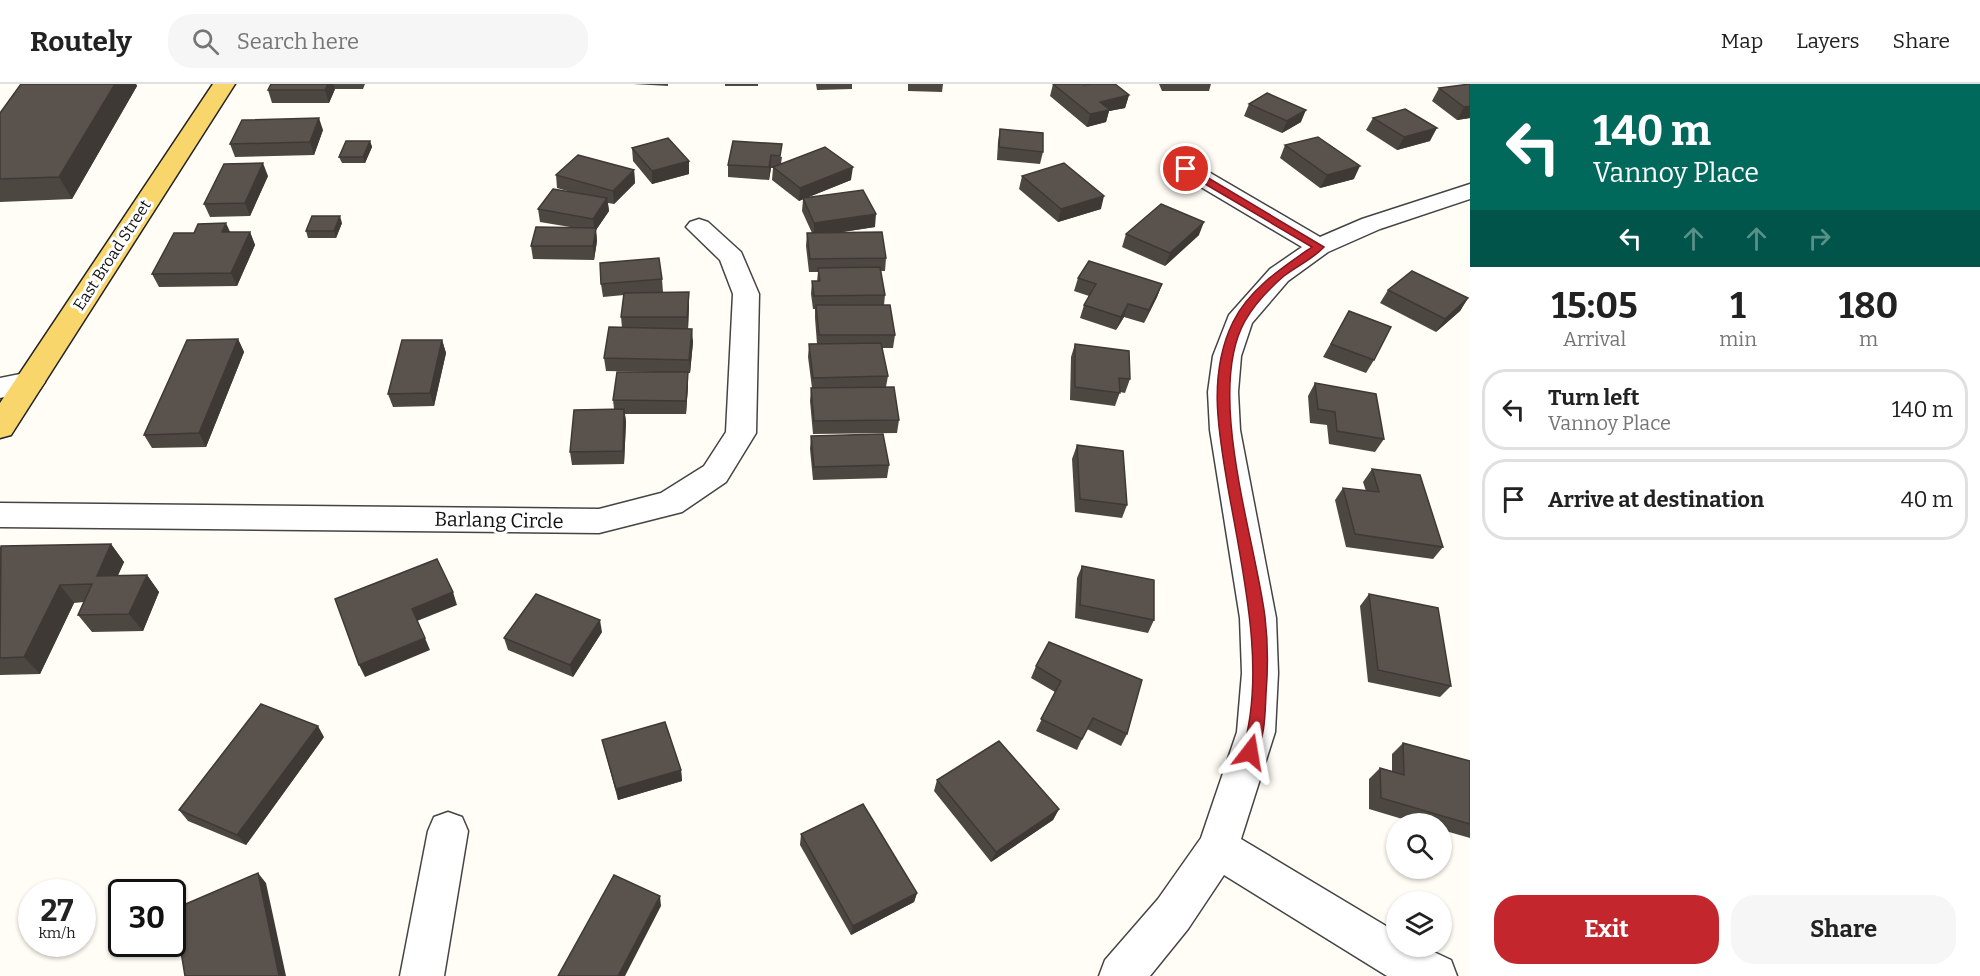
<!DOCTYPE html>
<html lang="en">
<head>
<meta charset="utf-8">
<style>
	:root { --surface:#fff; --page:#f6f6f6; --text:#222; --muted:#767676; --line:#e0e0e0; --accent:#c4262e }
	body { margin:0; font-family:Bitter,serif; background:var(--page); color:var(--text); height:100vh; display:flex; flex-direction:column; font-size:22px; white-space:nowrap }
	* { box-sizing:border-box; margin:0 }
	p { font-size:20px; color:var(--muted) }
	.icon { flex:none; width:33px; height:33px; fill:none; stroke:currentColor; stroke-width:2; stroke-linecap:round; stroke-linejoin:round }
	.map { position:relative; flex:1; overflow:hidden }
	.details { display:flex; flex-direction:column; background:var(--surface); width:510px }
	.details>* { flex:none }
	.top-card { background:#00695c; color:#fff; overflow:hidden }
	.controls { position:absolute; left:1386px; top:729px; display:grid; gap:12px }
	.controls a { display:grid; place-items:center; width:66px; height:66px; border-radius:50%; background:var(--surface); box-shadow:0 2px 4px #0004; font-size:30px }
	.speed { position:absolute; left:18px; top:795px; display:flex; gap:12px; font-size:30px; font-weight:700; text-align:center }
	.speed>* { display:grid; place-content:center; width:78px; height:78px; border-radius:50%; background:var(--surface); box-shadow:0 2px 4px #0004; line-height:1 }
	.speed small { font-size:15px; font-weight:400 }
	.speed .limit { border:3px solid #111; border-radius:9px; background:#fff; color:#111 }
	.pin { position:absolute; display:grid; place-items:center; width:51px; height:51px; color:#fff; margin:-26px; border:3px solid #fff; border-radius:50%; box-shadow:0 2px 6px #0007 }
	.me { position:absolute; width:66px; margin:-33px; rotate:14deg; stroke-linejoin:round; filter:drop-shadow(0 0 4px #0008) }
	.turn { display:flex; align-items:center; gap:21px; height:126px; padding:0 24px; font-size:27px }
	.turn .icon { width:78px; height:78px; stroke-width:2.5 }
	.turn b { display:block; font-size:42px; line-height:51px }
	.lanes { display:flex; align-items:center; height:57px; padding:0 24px; background:#0003; justify-content:center; gap:30px; direction:ltr }
	.lanes .off { opacity:.35 }
	.eta { display:flex; justify-content:space-evenly; align-items:center; height:102px; text-align:center }
	.eta b { font-size:36px; font-weight:700; line-height:42px }
	.primary-button { display:flex; gap:12px; margin-top:auto; padding:12px 24px }
	.primary-button a { flex:1; height:69px; border-radius:24px; background:var(--accent); color:#fff; font-size:24px; font-weight:700; line-height:69px; text-align:center }
	.primary-button a+a { background:var(--page); color:var(--text) }
	ul { padding:0; list-style:none }
	li { display:flex; align-items:center; gap:18px; height:81px; margin:0 12px 9px; padding:0 12px; border:3px solid var(--line); border-radius:24px }
	li div { flex:1 }
	li b { display:block; font-size:22px }
	li em { font-style:normal }
	header { display:flex; align-items:center; gap:36px; box-sizing:border-box; height:84px; padding:0 30px; background:var(--surface); border-bottom:2px solid var(--line) }
	header strong { font-size:28px }
	nav { display:flex; gap:33px; margin-inline-start:auto; font-size:21px }
	.search { width:420px; height:54px; background:var(--page); display:flex; align-items:center; gap:15px; box-sizing:border-box; padding:0 21px; border-radius:24px; color:var(--muted); font-size:22px }
	main { display:flex; flex:1; min-height:0 }
	.map>svg:first-child { display:block }
	.lines { fill:none; stroke-linecap:round; stroke-linejoin:round }
	.minor-casing { stroke:#444; stroke-width:3 }
	.major-casing { stroke:#222; stroke-width:3 }
	.minor { fill:#fff; fill-rule:evenodd }
	.major { fill:#f9d66b; fill-rule:evenodd }
	.wall { fill:#4d4742 }
	.shaded-wall { fill:#3f3936 }
	.building { fill:#5a524d; stroke:#3f3936; stroke-width:1.5 }
	.route { fill:#c4262e; stroke:#7f191e; stroke-width:1.5 }
	.labels { text-anchor:middle; dominant-baseline:central; stroke-width:6; stroke-linejoin:round; paint-order:stroke }
	.far-street-label { font-size:16px; fill:#111; stroke:#fff }
	.street-label { font-size:20px; fill:#111; stroke:#fff }
</style>
</head>
<body>
<header>
<strong>Routely</strong>
<div class="search"><svg class="icon" aria-label="search" viewBox="0 0 24 24"><circle cx="10" cy="10" r="6"/><path d="M15 15l6 6"/></svg>Search here</div>
<nav><a>Map</a><a>Layers</a><a>Share</a></nav>
</header>
<main>
<div class="map">
<svg width="1470" height="892" viewBox="0 0 1470 892">
	<rect width="100%" height="100%" fill="#fffdf5"/>
	<g class="lines">
		<g class="minor-casing">
			<g id="minor">
				<path d="M1187 78 1195 80 1320 153 1362 135 1470 100V115L1380 145 1328 168 1288 197 1252 239 1241 272 1238 308 1240 346 1276 534 1278 589 1275 648 1241 755 1396 848V862H1421L1451 876 1457 892H1387L1224 791 1188 845 1150 892H1099L1105 876 1158 815 1201 754 1237 648 1242 589 1240 534 1210 346 1208 308 1213 272 1229 231 1270 185 1302 163 1179 90 1175 85 1179 80Z"/>
				<path d="M699 135 708 138 741 168 759 210 756 349 726 398 682 428 599 449 0 443V419L599 425 661 409 704 382 726 348 733 210 720 176 686 143 690 138Z"/>
				<path d="M30 288 40 291 45 298 40 305 0 314V294Z"/>
				<path d="M448 728 462 733 468 747 444 892H400L428 747 434 733Z"/>
			</g>
		</g>
		<g class="major-casing">
			<path id="major" d="M213 0H235L11 351 0 354V319Z"/>
		</g>
		<use href="#minor" class="minor"/>
		<use href="#major" class="major"/>
	</g>
	<g class="wall">
		<path d="M21 0H136L137 2 72 115 0 118V29Z"/>
		<path d="M271 0H365L363 5H335L329 19H272L268 6Z"/>
		<path d="M633 0H668V2Z"/>
		<rect x="725" y="0" width="33" height="2"/>
		<path d="M816 0H852V5L817 6Z"/>
		<path d="M908 0H943L942 8 908 7Z"/>
		<path d="M1053 0 1084 1 1129 11 1125 24 1109 27 1106 38 1087 43 1050 12Z"/>
		<path d="M1159 0H1211L1209 7H1162Z"/>
		<path d="M1470 0V34L1457 36 1432 17 1439 4Z"/>
		<path d="M1249 20 1301 38 1282 49 1244 32Z"/>
		<path d="M1373 34 1430 57 1397 66 1366 46Z"/>
		<path d="M1000 45 1043 68 1040 80 997 76 998 58Z"/>
		<path d="M323 46 314 71 235 73 230 60Z"/>
		<path d="M370 57 372 63 365 79H342L339 73Z"/>
		<path d="M733 57 782 73 781 80 851 96 806 114 875 143 837 149 886 174 885 187H880L885 211 884 221 895 251 893 264H882L888 292 886 303 899 336 897 349 813 350 810 317 811 304H812L808 273 809 260H817L815 234V225H813L811 210 812 197H817L818 188H809L806 162 807 149H812L802 127 803 115 799 117 772 96 773 84H771L769 96 728 93V81Z"/>
		<path d="M1285 61 1354 95 1320 104 1280 74Z"/>
		<path d="M632 64 689 90 652 100 633 77Z"/>
		<path d="M634 86 635 99 614 120 608 119 609 127 596 146 597 157 594 176 533 175 531 162 570 143 540 138 538 125 571 108 557 104 556 91Z"/>
		<path d="M268 92 250 132 210 133 204 120Z"/>
		<path d="M1022 92 1101 125 1058 138 1019 105Z"/>
		<path d="M342 139 336 154H308L306 147Z"/>
		<path d="M230 148H250L255 161 237 202 159 203 152 190Z"/>
		<path d="M1126 150 1199 151 1165 182 1122 163Z"/>
		<path d="M1078 194 1162 200 1157 213 1144 239 1124 233 1116 246 1080 234 1084 221 1089 212 1074 207Z"/>
		<path d="M662 195 663 208H689V221L688 245 693 258 690 289H688V302L686 330H625L626 338 624 380 572 381 570 368 614 325 613 316 655 288 606 287 604 274 622 244 621 233 624 211 603 213 601 200Z"/>
		<path d="M1388 206 1468 214 1460 227 1436 248 1380 219Z"/>
		<path d="M1349 227 1374 276 1366 289 1323 273Z"/>
		<path d="M238 255 244 268 206 363 152 364 144 351Z"/>
		<path d="M442 256 446 269 434 322 393 323 388 310Z"/>
		<path d="M1075 260 1130 295 1125 309 1120 308 1115 322 1070 316 1071 273Z"/>
		<path d="M1315 299 1384 355 1375 368 1329 360 1327 341 1310 339 1308 312Z"/>
		<path d="M811 352 889 381 887 394 813 396 810 365Z"/>
		<path d="M1077 361 1127 421 1122 434 1075 428 1072 375Z"/>
		<path d="M1372 385 1443 463 1433 475 1346 463 1335 416 1343 404 1366 407 1363 398Z"/>
		<path d="M111 460 124 478 118 491H147L159 508 143 547 92 548 78 531 84 518 74 519 40 590 0 591V463Z"/>
		<path d="M1082 482 1154 536 1148 549 1075 534 1077 494Z"/>
		<path d="M1369 510 1451 602 1440 613 1368 598 1360 522Z"/>
		<path d="M602 548 573 593 508 566 504 554Z"/>
		<path d="M1049 558 1127 650 1121 662 1087 645 1077 666 1036 647 1055 608 1031 594 1036 582Z"/>
		<path d="M324 653 246 761 188 737 179 726Z"/>
		<path d="M602 656 681 686 682 697 618 716Z"/>
		<path d="M1403 659 1470 677V754L1442 746V740H1419L1369 725V695L1380 684 1392 687V670Z"/>
		<path d="M937 696 1059 725 1053 736 991 778 934 707Z"/>
		<path d="M801 750 917 809 914 818 851 851 800 761Z"/>
	</g>
	<g class="shaded-wall">
		<path d="M115 0H136L137 2 72 115 59 93Z"/>
		<path d="M328 0H333L335 5 329 19 325 6Z"/>
		<path d="M1129 11 1125 24 1109 27 1106 38 1087 43 1090 30 1100 18Z"/>
		<path d="M1470 22V34L1457 36 1464 23Z"/>
		<path d="M1306 26 1301 38 1282 49 1287 37Z"/>
		<path d="M319 34 323 46 314 71 310 58Z"/>
		<path d="M1437 44 1430 57 1397 66 1404 53Z"/>
		<path d="M370 57 372 63 365 79 363 73Z"/>
		<path d="M771 71V84L769 96V83Z"/>
		<path d="M689 77V90L652 100V87Z"/>
		<path d="M263 79 268 92 250 132 245 119Z"/>
		<path d="M1360 82 1354 95 1320 104 1327 91Z"/>
		<path d="M853 83 851 96 799 117 800 104Z"/>
		<path d="M634 86 635 99 614 120 613 107Z"/>
		<path d="M1104 112 1101 125 1058 138 1061 125Z"/>
		<path d="M607 114 609 127 596 146 597 157 594 176 593 162 595 148 593 135Z"/>
		<path d="M876 130 875 143 814 152V139Z"/>
		<path d="M340 132 342 139 336 154 334 147Z"/>
		<path d="M1204 138 1199 151 1165 182 1170 169Z"/>
		<path d="M226 139 232 152 222 148Z"/>
		<path d="M250 148 255 161 237 202 231 189Z"/>
		<path d="M1162 200 1157 213 1144 239 1149 226Z"/>
		<path d="M689 208V221L688 246 687 233Z"/>
		<path d="M1468 214 1460 227 1436 248 1445 235Z"/>
		<path d="M1128 220 1124 233 1116 246 1121 233Z"/>
		<path d="M692 245 693 258 690 289 689 276Z"/>
		<path d="M238 255 244 268 206 363 199 349Z"/>
		<path d="M442 256 446 269 434 322 430 309Z"/>
		<path d="M688 288V302L686 330V317Z"/>
		<path d="M624 325 626 338 624 380 623 367Z"/>
		<path d="M111 460 124 478 110 509 97 492Z"/>
		<path d="M147 491 159 508 143 547 129 530Z"/>
		<path d="M60 501 74 519 40 590 24 573Z"/>
		<path d="M453 508 457 521 417 537 412 525Z"/>
		<path d="M600 536 602 548 573 593 570 581Z"/>
		<path d="M425 554 430 566 365 593 359 581Z"/>
		<path d="M318 642 324 653 246 761 237 751Z"/>
		<path d="M681 686 682 697 618 716 616 705Z"/>
		<path d="M1059 725 1053 736 991 778 996 768Z"/>
		<path d="M258 789 266 799 286 892H279Z"/>
		<path d="M917 809 914 818 851 851 853 842Z"/>
		<path d="M660 812 661 822 625 892H618Z"/>
	</g>
	<g class="building">
		<path d="M21 0H115L59 93 0 95V29Z"/>
		<path d="M271 0H328L325 6H268Z"/>
		<path d="M1053 0H1083L1084 1 1091 0H1115L1129 11 1100 18 1110 26 1090 30Z"/>
		<path d="M1470 0V22L1464 23 1439 4Z"/>
		<path d="M1267 9 1306 26 1287 37 1249 20Z"/>
		<path d="M1405 25 1437 44 1404 53 1373 34Z"/>
		<path d="M319 34 310 58 230 60 242 36Z"/>
		<path d="M1000 45 1043 49V68L999 63Z"/>
		<path d="M1318 53 1360 82 1327 91 1285 61Z"/>
		<path d="M668 54 689 77 652 87 632 64Z"/>
		<path d="M346 57H370L363 73H339Z"/>
		<path d="M733 57 782 60 780 72 771 71 769 83 728 81Z"/>
		<path d="M825 63 853 83 800 104 773 83Z"/>
		<path d="M578 71 634 86 613 107 556 91Z"/>
		<path d="M263 79 245 119 204 120 224 80Z"/>
		<path d="M1064 79 1104 112 1061 125 1022 92Z"/>
		<path d="M553 105 607 114 593 135 538 125Z"/>
		<path d="M863 106 876 130 814 139 803 114Z"/>
		<path d="M1161 120 1204 138 1170 169 1126 150Z"/>
		<path d="M312 132H340L334 147H306Z"/>
		<path d="M226 139 222 148H250L231 189 152 190 174 149H194L198 140Z"/>
		<path d="M536 143 596 144 593 162H531Z"/>
		<path d="M882 148 886 174 810 175 807 149Z"/>
		<path d="M659 174 662 195 601 200 600 179Z"/>
		<path d="M1089 177 1162 200 1149 226 1128 220 1121 233 1084 221 1096 200 1078 194Z"/>
		<path d="M880 183 885 211 814 212 812 197H820L818 184Z"/>
		<path d="M1412 187 1468 214 1445 235 1388 206Z"/>
		<path d="M689 208 687 233H621L624 209Z"/>
		<path d="M816 221H890L895 251H819Z"/>
		<path d="M1349 227 1391 243 1374 276 1331 260Z"/>
		<path d="M609 243 692 245 689 276 604 274Z"/>
		<path d="M238 255 199 349 144 351 187 256Z"/>
		<path d="M402 256H442L430 309 388 310Z"/>
		<path d="M881 259 888 292 813 294 809 260Z"/>
		<path d="M1075 260 1129 267 1130 295 1119 294 1120 309 1075 303Z"/>
		<path d="M617 288H688L686 317 613 316Z"/>
		<path d="M1315 299 1376 310 1384 355 1337 347 1335 328 1318 325Z"/>
		<path d="M894 303 899 336 814 337 811 304Z"/>
		<path d="M624 325 623 367 570 368 574 326Z"/>
		<path d="M883 350 889 381 814 383 811 352Z"/>
		<path d="M1077 361 1123 367 1127 421 1080 415Z"/>
		<path d="M1372 385 1420 391 1443 463 1355 450 1343 404 1379 408Z"/>
		<path d="M111 460 97 492 147 491 129 530 78 531 92 500 60 501 24 573 0 574 1 462Z"/>
		<path d="M437 475 453 508 412 525 425 554 359 581 335 515Z"/>
		<path d="M1082 482 1154 496V536L1080 521Z"/>
		<path d="M536 510 600 536 570 581 504 554Z"/>
		<path d="M1369 510 1438 524 1451 602 1378 586Z"/>
		<path d="M1049 558 1142 596 1127 650 1093 634 1082 655 1041 635 1061 597 1036 582Z"/>
		<path d="M261 620 318 642 237 751 179 726Z"/>
		<path d="M665 638 681 686 616 705 602 656Z"/>
		<path d="M999 657 1059 725 996 768 937 696Z"/>
		<path d="M1403 659 1470 677V740L1381 714 1380 684 1404 691Z"/>
		<path d="M863 720 917 809 853 842 801 750Z"/>
		<path d="M258 789 279 892H185L174 825Z"/>
		<path d="M614 791 660 812 618 892H558Z"/>
	</g>
	<path class="route" d="M1183 83H1190L1324 163C1313 175 1297 182 1284 192 1270 204 1254 221 1245 237 1205 308 1255 454 1265 533 1268 558 1268 585 1266 610 1265 632 1265 653 1255 673L1250 675 1244 673 1242 668C1268 587 1241 480 1227 398 1218 345 1208 289 1233 238 1249 205 1283 183 1312 163L1183 87Z"/>
	<g class="labels">
		<g class="far-street-label">
			<text transform="translate(112 171) rotate(-57)">East Broad Street</text>
		</g>
		<g class="street-label">
			<text transform="translate(499 436) rotate(1)">Barlang Circle</text>
		</g>
	</g>
</svg>
<div class="controls">
<a><svg class="icon" aria-label="search" viewBox="0 0 24 24"><circle cx="10" cy="10" r="6"/><path d="M15 15l6 6"/></svg></a>
<a><svg class="icon" aria-label="layers" viewBox="0 0 24 24"><path d="M12 4l9 5-9 5-9-5zM3 14l9 5 9-5"/></svg></a>
</div>
<div class="speed"><div>27<small>km/h</small></div><div class="limit">30</div></div>
<div class="pin" style="left:1186px;top:85px;background:#d93025"><svg class="icon" aria-label="arrive" viewBox="0 0 24 24"><path d="M6 21V4h12l-3 4 3 4H6"/></svg></div>
<svg class="me" style="left:1250px;top:668px" viewBox="-20 -20 40 40"><path d="M0-17L14 15 0 8-14 15z" fill="#c4262e" stroke="#fff" stroke-width="4"/></svg>
</div>
<section class="details">
<div class="top-card">
<div class="turn"><svg class="icon" aria-label="left" viewBox="0 0 24 24"><path d="M17 20v-9H6M10 6l-5 5 5 5"/></svg><div><b>140 m</b>Vannoy Place</div></div>
<div class="lanes"><svg class="icon" aria-label="left" viewBox="0 0 24 24"><path d="M17 20v-9H6M10 6l-5 5 5 5"/></svg><svg class="icon off" aria-label="ahead" viewBox="0 0 24 24"><path d="M12 20V5M6 11l6-6 6 6"/></svg><svg class="icon off" aria-label="ahead" viewBox="0 0 24 24"><path d="M12 20V5M6 11l6-6 6 6"/></svg><svg class="icon off" aria-label="right" viewBox="0 0 24 24"><path d="M7 20v-9h11M14 6l5 5-5 5"/></svg></div>
</div>
<div class="eta">
<div><b>15:05</b><p>Arrival</p></div>
<div><b>1</b><p>min</p></div>
<div><b>180</b><p>m</p></div>
</div>
<ul>
<li><svg class="icon" aria-label="left" viewBox="0 0 24 24"><path d="M17 20v-9H6M10 6l-5 5 5 5"/></svg><div><b>Turn left</b><p>Vannoy Place</p></div><em>140 m</em></li>
<li><svg class="icon" aria-label="arrive" viewBox="0 0 24 24"><path d="M6 21V4h12l-3 4 3 4H6"/></svg><div><b>Arrive at destination</b></div><em>40 m</em></li>
</ul>
<div class="primary-button"><a>Exit</a><a>Share</a></div>
</section>
</main>
</body>
</html>
